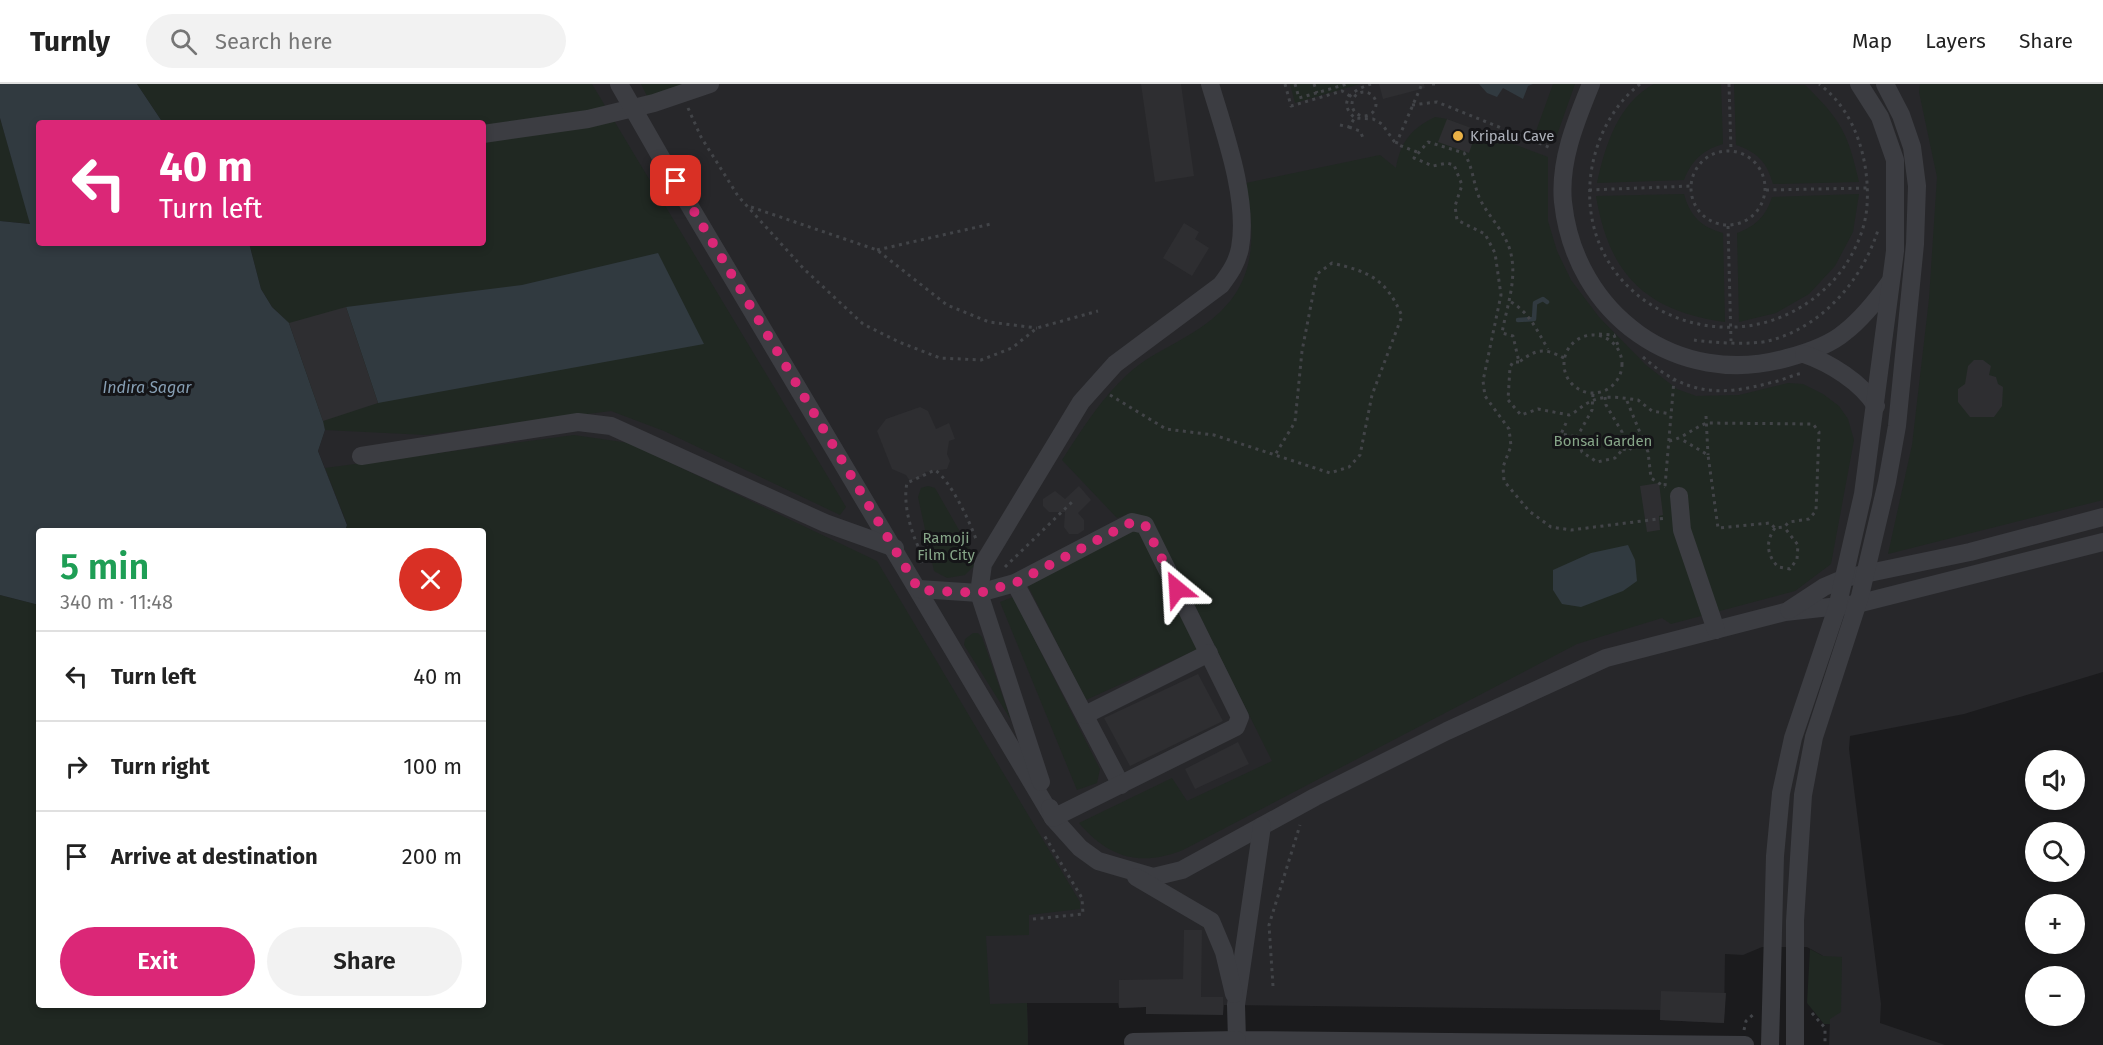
<!DOCTYPE html>
<html lang="en">
<head>
<meta charset="utf-8">
<style>
	:root { --surface:#fff; --page:#f2f2f2; --text:#222; --muted:#767676; --line:#e0e0e0; --accent:#db2777 }
	body { margin:0; font-family:"Fira Sans",sans-serif; background:var(--page); color:var(--text); height:100vh; display:flex; flex-direction:column; font-size:22px; white-space:nowrap }
	* { box-sizing:border-box; margin:0 }
	p { font-size:20px; color:var(--muted) }
	.icon { flex:none; width:33px; height:33px; fill:none; stroke:currentColor; stroke-width:2; stroke-linecap:round; stroke-linejoin:round }
	.map { position:relative; flex:1; overflow:hidden }
	.panel { position:absolute; left:36px; top:444px; width:450px; height:480px; display:flex; flex-direction:column; background:var(--surface); border-radius:6px; box-shadow:0 3px 9px #0003 }
	.panel>* { flex:none }
	.guide { position:absolute; left:36px; top:36px; width:450px; height:126px; border-radius:6px; box-shadow:0 3px 9px #0003; background:#db2777; color:#fff; overflow:hidden }
	.tools { position:absolute; left:2025px; top:666px; display:grid; gap:12px }
	.tools a { display:grid; place-items:center; width:60px; height:60px; border-radius:50%; background:var(--surface); box-shadow:0 3px 9px #0003; font-size:30px }
	.pin { position:absolute; display:grid; place-items:center; width:51px; height:51px; color:#fff; margin:-26px; border-radius:12px; box-shadow:0 3px 9px #0006 }
	.me { position:absolute; width:66px; margin:-33px; rotate:333deg; stroke-linejoin:round; filter:drop-shadow(0 0 4px #0008) }
	.turn { display:flex; align-items:center; gap:21px; height:126px; padding:0 24px; font-size:27px }
	.turn .icon { width:78px; height:78px; stroke-width:2.5 }
	.turn b { display:block; font-size:42px; line-height:51px }
	.round { display:grid; place-items:center; flex:none; width:63px; height:63px; border-radius:32px; background:var(--page) }
	.headline { display:flex; align-items:center; justify-content:space-between; height:102px; padding:0 24px }
	h1 { font-size:36px; font-weight:600; line-height:45px; color:#1e9e55 }
	.button { display:flex; gap:12px; margin-top:auto; padding:12px 24px }
	.button a { flex:1; height:69px; border-radius:36px; background:var(--accent); color:#fff; font-size:24px; font-weight:600; line-height:69px; text-align:center }
	.button a+a { background:var(--page); color:var(--text) }
	ul { padding:0; list-style:none }
	li { display:flex; align-items:center; gap:18px; height:90px; padding:0 24px; border-top:2px solid var(--line) }
	li div { flex:1 }
	li b { display:block; font-size:22px }
	li em { font-style:normal }
	header { display:flex; align-items:center; gap:36px; box-sizing:border-box; height:84px; padding:0 30px; background:var(--surface); border-bottom:2px solid var(--line) }
	header strong { font-size:28px }
	nav { display:flex; gap:33px; margin-inline-start:auto; font-size:21px }
	.search { width:420px; height:54px; background:var(--page); display:flex; align-items:center; gap:15px; box-sizing:border-box; padding:0 21px; border-radius:33px; color:var(--muted); font-size:22px }
	.map>svg:first-child { display:block }
	.built { fill:#27272a }
	.green { fill:#202822 }
	.water { fill:#313a40 }
	.lines { fill:none; stroke-linecap:round; stroke-linejoin:round }
	.stream { stroke:#313a40; stroke-width:4.5 }
	.building { fill:#2e2e31 }
	.path { stroke:#424448; stroke-width:3; stroke-dasharray:3 4.5; stroke-linecap:butt }
	.minor { stroke:#3c3d42; stroke-width:18 }
	.minor-bridge { stroke:#3c3d42; stroke-width:18 }
	.route { stroke:#db2777; stroke-width:10; stroke-dasharray:0 18 }
	.poi-dot { fill:#eab146; stroke:#151518; stroke-width:2 }
	.labels { text-anchor:middle; dominant-baseline:central; stroke-width:6; stroke-linejoin:round; paint-order:stroke }
	.poi-label { font-size:15px; fill:#aeb2bb; stroke:#151518; text-anchor:start }
	.park-label { font-size:15px; fill:#86a588; stroke:#151518 }
	.water-label { font-size:16px; font-style:italic; fill:#879fb4; stroke:#151518 }
</style>
</head>
<body>
<header>
<strong>Turnly</strong>
<div class="search"><svg class="icon" aria-label="search" viewBox="0 0 24 24"><circle cx="10" cy="10" r="6"/><path d="M15 15l6 6"/></svg>Search here</div>
<nav><a>Map</a><a>Layers</a><a>Share</a></nav>
</header>
<div class="map">
<svg width="2103" height="961" viewBox="0 0 2103 961">
	<rect width="100%" height="100%" fill="#1b1b1d"/>
	<path class="built" d="M194 0H2103V588L1964 630 1850 652 1849 665 1881 920 1880 939 1945 961H1829L1830 935 1823 872 1807 863H1762L1743 871 1725 870 1724 939 1660 936V926L1224 921 1223 931 1146 923 1119 924 1118 919H1027L1028 961 483 447 347 440 318 367 325 346 249 159H483V39Z"/>
	<g class="green">
		<path d="M137 0H592L846 423 840 431 664 347 611 327 426 351 325 346 289 239 272 223 261 205 249 159H483V39H163Z"/>
		<path d="M641 0H688L649 16Z"/>
		<path d="M1290 0H1360L1295 19Z"/>
		<path d="M1553 0H1575L1556 54 1536 47Z"/>
		<path d="M1654 0H1721L1723 60C1703 66 1692 76 1684 96L1597 99C1605 62 1618 19 1654 0Z"/>
		<path d="M1734 0 1805 1C1841 36 1848 49 1859 98L1773 100C1767 78 1757 68 1736 61Z"/>
		<path d="M1920 0H2103V416L1888 470 1912 361 1929 215 1937 93 1919 8Z"/>
		<path d="M1435 33 1447 35 1548 73V137L1557 167 1571 196 1599 233 1646 281 1677 305 1696 312 1739 311 1788 299 1803 300 1823 310 1839 322 1848 335 1854 356 1831 480 1795 507 1671 540 1662 534 1577 560 1183 766C1140 783 1109 774 1079 739L1172 694 1187 717 1272 677 1154 440 1128 430 1117 434 1062 376C1085 341 1107 305 1140 280 1161 265 1186 255 1207 239 1257 202 1256 155 1246 99L1380 71 1396 84C1401 57 1411 45 1435 33Z"/>
		<path d="M0 34 31 140 0 137Z"/>
		<path d="M1684 110C1690 132 1701 143 1723 149L1725 238C1646 227 1609 191 1596 112Z"/>
		<path d="M1859 110 1853 148 1835 182 1809 210 1776 229 1739 238 1737 149C1756 142 1766 132 1772 113Z"/>
		<path d="M574 351 629 359 877 477 1080 818V825L1029 831V851L986 852 990 920 1027 919 1028 961H0V511L39 521V921H483V447H345L347 440 325 384Z"/>
		<path d="M928 402 935 404 975 474 976 480 965 491 947 494 934 487 918 413 921 404Z"/>
		<path d="M1137 443 1198 565 1086 616 1027 500Z"/>
		<path d="M1013 513 1100 685 1097 699 1077 706 1000 518Z"/>
		<path d="M973 549H978L982 553 1011 636 964 561 965 555Z"/>
		<path d="M1810 865 1823 872 1842 873 1841 928 1830 935V940H1824L1807 919Z"/>
	</g>
	<g class="water">
		<path d="M0 0H137L163 39H39V159H249L261 205 272 223 289 239 323 337 325 346 318 367 347 441 345 447H39V521L0 511V137L30 140 0 34Z"/>
		<path d="M1479 0H1533L1528 2 1523 15 1503 4 1497 13 1487 9Z"/>
		<path d="M658 169 704 260 378 319 346 223 522 201Z"/>
		<path d="M1628 461 1635 476 1637 497 1623 507 1581 523 1562 520 1553 506V486L1591 469Z"/>
	</g>
	<g class="lines">
		<path class="stream" d="M1518 236 1534 235 1535 219 1543 215 1547 218"/>
	</g>
	<g class="building">
		<path d="M1141 0H1181L1194 92 1155 98Z"/>
		<path d="M1379 0H1424L1425 4 1383 15Z"/>
		<path d="M1447 35 1477 46 1469 69 1438 58Z"/>
		<path d="M1184 139 1199 148 1195 155 1209 164 1192 192 1163 174Z"/>
		<path d="M346 223 378 319 323 337 289 239Z"/>
		<path d="M1974 276H1983L1991 282 1989 291 1996 293 1998 300 2003 303 2002 322 1994 333H1970L1958 318V305L1965 300 1968 282Z"/>
		<path d="M920 323 928 327 936 345 949 339 955 355 949 357 947 370 950 377 947 385 925 388 926 391 910 397 906 391 892 385 877 347 886 335Z"/>
		<path d="M1659 399 1663 431 1659 432 1660 446 1647 448 1640 402Z"/>
		<path d="M1079 402 1091 416 1078 429 1084 436V446L1078 450H1069L1064 443 1065 428H1049L1043 422V415L1055 407 1065 415Z"/>
		<path d="M1198 590 1223 637 1130 682 1104 634Z"/>
		<path d="M1238 658 1249 680 1195 705 1185 685Z"/>
		<path d="M1184 846H1202L1201 913H1223V931L1146 930V923L1119 924V896L1183 895Z"/>
		<path d="M1661 907 1726 909 1724 939 1660 936Z"/>
	</g>
	<g class="lines">
		<g class="path">
			<path d="M1285 0 1291 22 1342 7 1353 14"/>
			<path d="M1295 0 1299 14 1347 0"/>
			<path d="M1314 0 1317 9"/>
			<path d="M1371 0C1355 5 1335 17 1355 34L1373 35 1382 40 1396 60"/>
			<path d="M1432 0H1437"/>
			<path d="M1640 0C1612 22 1596 55 1591 89 1573 224 1738 295 1831 199 1850 179 1865 150 1867 122 1870 78 1856 27 1819 0"/>
			<path d="M1729 0 1731 67"/>
			<circle cx="1364" cy="20" r="12"/>
			<path d="M1412 21 1437 18 1551 64"/>
			<path d="M688 24 701 53 738 112 804 185 863 240 899 258 940 274 981 276 1012 264 1037 244 1098 227"/>
			<path d="M1340 41 1349 43 1354 35"/>
			<path d="M1349 43 1360 47 1364 56"/>
			<circle cx="1728" cy="104" r="37"/>
			<path d="M1417 68 1396 60 1422 0"/>
			<path d="M1589 106 1691 102"/>
			<path d="M1766 106 1868 104"/>
			<path d="M751 123 877 166 947 221 989 238 1037 244"/>
			<path d="M1728 142 1731 257"/>
			<path d="M877 166 991 140"/>
			<path d="M1511 218C1530 229 1537 247 1548 265"/>
			<path d="M1599 250 1614 251 1619 264"/>
			<circle cx="1593" cy="280" r="29"/>
			<path d="M1694 256C1713 259 1751 261 1768 257 1821 244 1862 197 1878 146"/>
			<path d="M1643 273C1686 311 1719 313 1773 298 1784 296 1794 290 1804 289"/>
			<path d="M1564 274C1544 264 1538 264 1519 278L1513 252 1502 249C1507 221 1518 194 1510 166 1504 146 1487 131 1479 113 1473 98 1473 83 1464 69L1428 58 1414 74 1433 82 1447 79 1454 81 1462 101 1455 122 1457 136 1485 150 1495 169 1501 211 1483 297 1485 312 1509 345 1511 362 1503 383 1504 397 1529 427 1551 443 1571 446 1666 434"/>
			<path d="M1519 278H1513L1510 283 1508 316 1521 331 1538 325 1569 331C1577 328 1582 321 1590 318 1604 310 1623 314 1638 316L1652 327 1671 330"/>
			<path d="M1593 310 1592 326 1577 353 1582 368 1597 378 1615 374 1623 365 1622 348 1606 321 1605 313"/>
			<path d="M1110 311 1166 345 1214 351 1330 389 1349 383 1360 371 1372 311 1402 232C1386 195 1370 188 1332 179L1317 190 1302 267 1295 338 1275 371"/>
			<path d="M1627 317 1648 368 1651 394 1665 403"/>
			<path d="M1706 332 1708 371"/>
			<path d="M1566 339 1561 350 1577 353"/>
			<path d="M1669 357C1684 354 1693 344 1707 339L1813 340 1819 348 1816 427 1809 435 1789 438 1784 443 1775 444 1770 439 1718 444 1708 371 1681 355"/>
			<path d="M1623 365 1629 367 1632 362 1630 358H1624"/>
			<path d="M1665 402 1674 296"/>
			<path d="M1775 444C1765 458 1767 471 1778 483L1790 485 1797 475 1798 461 1784 443"/>
			<path d="M920 478 926 476C913 458 902 421 907 399L935 386C951 397 971 440 977 458"/>
			<path d="M1005 483 1072 418"/>
			<path d="M1033 835 1083 830 1082 814 1044 751"/>
			<path d="M1273 902 1269 841 1300 741"/>
			<path d="M1812 929 1825 944V961"/>
			<path d="M1744 946 1746 937 1755 929"/>
		</g>
		<g class="minor">
			<path d="M1591 0C1576 37 1559 77 1563 118 1575 231 1678 305 1787 274 1806 269 1830 261 1845 248 1863 234 1877 216 1890 198"/>
			<path d="M483 50 588 35 654 19 710 0"/>
			<path d="M663 77 1053 734 1080 764 1098 777 1153 793 1182 786 1315 713 1447 647 1606 574 1785 528 1857 520 2103 458"/>
			<path d="M1804 270C1830 279 1861 298 1876 322"/>
			<path d="M361 372 578 338 611 342 825 439 895 464"/>
			<path d="M1679 412 1682 446 1716 546"/>
			<path d="M1015 499 1121 701"/>
			<path d="M919 505 979 509 1015 499 1132 438 1145 441 1240 633 1236 643 1053 734 1050 724"/>
			<path d="M1789 526 1824 503 1845 494 1970 468 2103 433"/>
			<path d="M1085 631 1209 569"/>
			<path d="M1041 698 979 509 983 480 1081 318 1115 280 1221 201C1230 189 1237 179 1240 164 1249 115 1224 47 1210 0"/>
			<path d="M1262 742 1236 921 1237 956 1745 961"/>
			<path d="M1136 793 1211 837 1224 868 1234 910"/>
			<path d="M1133 958 1237 956"/>
			<path d="M1770 961 1775 772 1781 709 1793 654 1837 524 1863 410 1895 167V76L1880 33 1859 0"/>
			<path d="M1795 961V837L1803 711 1814 653 1860 512 1887 398 1897 342 1915 160 1917 102 1912 63 1901 31 1885 0"/>
		</g>
		<path class="minor-bridge" d="M619 0 663 77"/>
	</g>
	<g class="lines">
		<path class="route" d="M676 97 919 506 979 509 1015 499 1132 438 1145 441 1177 505"/>
	</g>
	<circle class="poi-dot" cx="1458" cy="52" r="6"/>
	<g class="labels">
		<g class="poi-label">
			<text x="1470" y="52">Kripalu Cave</text>
		</g>
		<g class="park-label">
			<text x="1603" y="357">Bonsai Garden</text>
			<text x="946" y="454">Ramoji<tspan x="946" dy="17">Film City</tspan></text>
		</g>
		<g class="water-label">
			<text x="147" y="303">Indira Sagar</text>
		</g>
	</g>
</svg>
<div class="tools">
<a><svg class="icon" aria-label="sound" viewBox="0 0 24 24"><path d="M4 9h4l5-4v14l-5-4H4zM17 9q2 3 0 6"/></svg></a>
<a><svg class="icon" aria-label="search" viewBox="0 0 24 24"><circle cx="10" cy="10" r="6"/><path d="M15 15l6 6"/></svg></a>
<a>+</a>
<a>−</a>
</div>
<div class="pin" style="left:676px;top:97px;background:#d93025"><svg class="icon" aria-label="arrive" viewBox="0 0 24 24"><path d="M6 21V4h12l-3 4 3 4H6"/></svg></div>
<svg class="me" style="left:1177px;top:505px" viewBox="-20 -20 40 40"><path d="M0-17L14 15 0 8-14 15z" fill="#db2777" stroke="#fff" stroke-width="4"/></svg>
<div class="guide">
<div class="turn"><svg class="icon" aria-label="left" viewBox="0 0 24 24"><path d="M17 20v-9H6M10 6l-5 5 5 5"/></svg><div><b>40 m</b>Turn left</div></div>
</div>
<section class="panel">
<div class="headline"><div><h1>5 min</h1><p>340 m · 11:48</p></div><a class="round" style="background:#d93025;color:#fff"><svg class="icon" aria-label="close" viewBox="0 0 24 24"><path d="M6 6l12 12M18 6L6 18"/></svg></a></div>
<ul>
<li><svg class="icon" aria-label="left" viewBox="0 0 24 24"><path d="M17 20v-9H6M10 6l-5 5 5 5"/></svg><div><b>Turn left</b></div><em>40 m</em></li>
<li><svg class="icon" aria-label="right" viewBox="0 0 24 24"><path d="M7 20v-9h11M14 6l5 5-5 5"/></svg><div><b>Turn right</b></div><em>100 m</em></li>
<li><svg class="icon" aria-label="arrive" viewBox="0 0 24 24"><path d="M6 21V4h12l-3 4 3 4H6"/></svg><div><b>Arrive at destination</b></div><em>200 m</em></li>
</ul>
<div class="button"><a>Exit</a><a>Share</a></div>
</section>
</div>
</body>
</html>
